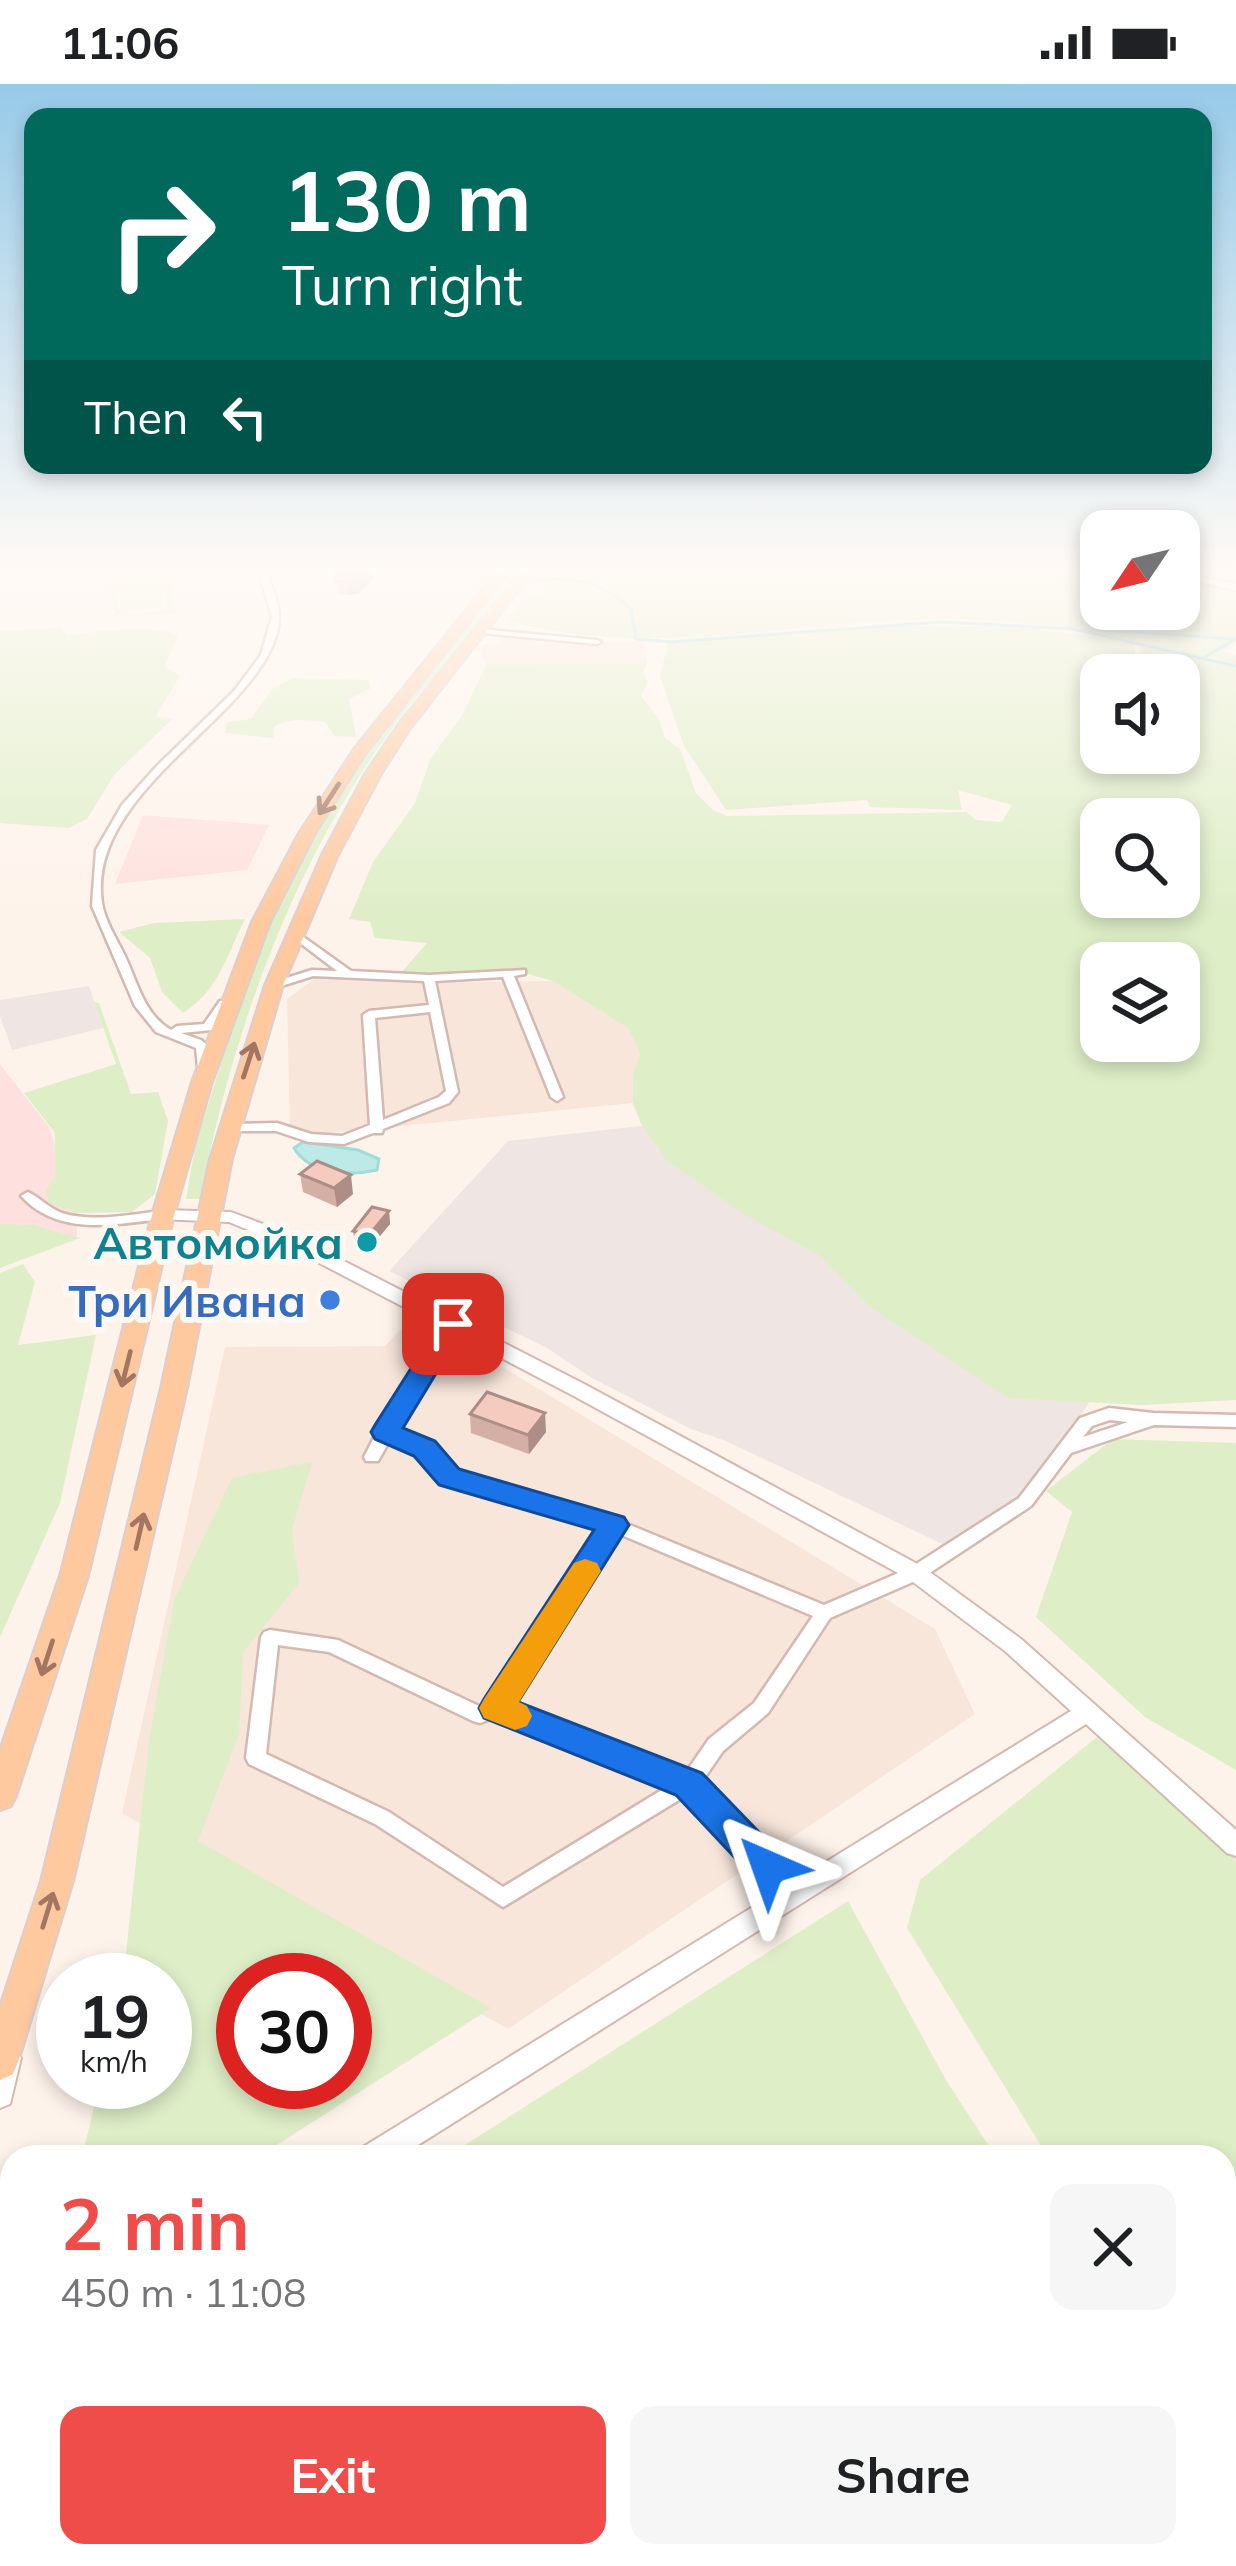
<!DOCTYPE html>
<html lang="en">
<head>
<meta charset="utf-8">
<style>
	:root { --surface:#fff; --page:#f6f6f6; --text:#202124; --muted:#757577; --accent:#ee4d49 }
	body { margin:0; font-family:Mulish,sans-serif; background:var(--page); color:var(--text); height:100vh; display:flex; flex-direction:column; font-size:45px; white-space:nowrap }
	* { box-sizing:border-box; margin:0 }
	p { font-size:39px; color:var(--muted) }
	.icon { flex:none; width:66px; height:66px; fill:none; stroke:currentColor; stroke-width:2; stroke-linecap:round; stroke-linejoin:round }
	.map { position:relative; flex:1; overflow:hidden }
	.panel { position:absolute; left:0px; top:2061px; width:1236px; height:423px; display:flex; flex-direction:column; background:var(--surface); border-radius:36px 36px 0 0; box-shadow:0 6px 18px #0003 }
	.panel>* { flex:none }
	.banner { position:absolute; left:24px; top:24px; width:1188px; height:366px; border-radius:24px; box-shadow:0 6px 18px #0003; background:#00695c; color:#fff; overflow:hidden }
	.needle { width:78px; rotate:235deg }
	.tools { position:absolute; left:1080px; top:426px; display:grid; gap:24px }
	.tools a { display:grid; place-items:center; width:120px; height:120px; border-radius:24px; background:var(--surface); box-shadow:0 6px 18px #0003; font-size:60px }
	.speed { position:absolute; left:36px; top:1869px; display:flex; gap:24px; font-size:60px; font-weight:700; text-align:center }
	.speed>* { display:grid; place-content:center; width:156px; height:156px; border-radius:50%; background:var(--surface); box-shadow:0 6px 18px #0003; line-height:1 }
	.speed small { font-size:30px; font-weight:400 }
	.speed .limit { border:18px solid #d22; background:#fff; color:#111 }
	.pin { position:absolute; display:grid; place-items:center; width:102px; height:102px; color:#fff; margin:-51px; border-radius:24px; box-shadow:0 6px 18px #0006 }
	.me { position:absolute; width:132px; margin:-66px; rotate:317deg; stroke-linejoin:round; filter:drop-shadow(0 0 9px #0008) }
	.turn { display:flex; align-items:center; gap:42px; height:252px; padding:0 60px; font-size:54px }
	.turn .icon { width:156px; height:156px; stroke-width:2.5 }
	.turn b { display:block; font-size:84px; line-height:102px }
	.then { display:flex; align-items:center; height:114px; padding:0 60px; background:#0003; gap:24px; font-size:45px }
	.round { display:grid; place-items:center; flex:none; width:126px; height:126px; border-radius:24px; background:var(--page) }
	.overview { display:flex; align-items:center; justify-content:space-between; height:204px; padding:0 60px }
	h1 { font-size:72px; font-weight:700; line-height:90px; color:var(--accent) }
	.cta { display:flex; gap:24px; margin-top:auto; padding:24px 60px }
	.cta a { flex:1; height:138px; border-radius:24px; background:var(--accent); color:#fff; font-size:48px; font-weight:700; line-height:138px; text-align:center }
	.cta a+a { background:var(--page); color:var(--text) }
	.status { display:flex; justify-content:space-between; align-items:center; height:84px; padding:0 60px; background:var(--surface); direction:ltr }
	.status svg { height:33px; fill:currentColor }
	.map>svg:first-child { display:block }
	.residential { fill:#f8e6db }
	.commercial { fill:#fee1de }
	.industrial { fill:#efe6e3 }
	.green { fill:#deeec7; fill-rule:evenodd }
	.water { fill:#bdeae7; stroke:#a2dcda; stroke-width:3 }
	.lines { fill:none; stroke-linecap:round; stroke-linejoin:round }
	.stream { stroke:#a2dcda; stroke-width:3 }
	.minor-casing { stroke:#d4b9b1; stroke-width:5 }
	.tertiary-casing { stroke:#d4b9b1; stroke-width:4 }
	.secondary-casing { stroke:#dabab1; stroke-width:5 }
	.primary-casing { stroke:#dacfcd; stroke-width:4 }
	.minor { fill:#fff; fill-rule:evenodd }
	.tertiary { fill:#fff; fill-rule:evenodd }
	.secondary { fill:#fff; fill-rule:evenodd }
	.primary { fill:#ffc9a0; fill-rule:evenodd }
	.wall { fill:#d3afa5 }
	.shaded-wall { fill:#ac8e86 }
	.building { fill:#f5cbc0; stroke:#ac8e86; stroke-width:3 }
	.oneway { stroke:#a37664 }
	.route { fill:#1a73e8; stroke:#114b97; stroke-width:3 }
	.slow { fill:#f59e0b }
	.culture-dot { fill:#0f9aa8; stroke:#fff8f2; stroke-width:4.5 }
	.shop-dot { fill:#3f7fe0; stroke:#fff8f2; stroke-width:4.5 }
	.labels { text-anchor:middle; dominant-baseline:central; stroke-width:12; stroke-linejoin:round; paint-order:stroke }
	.culture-label { font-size:45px; font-weight:bold; fill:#0d838f; stroke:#fff8f2; text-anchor:end }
	.shop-label { font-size:45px; font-weight:bold; fill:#366cbe; stroke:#fff8f2; text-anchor:end }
</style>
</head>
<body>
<div class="status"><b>11:06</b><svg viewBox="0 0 49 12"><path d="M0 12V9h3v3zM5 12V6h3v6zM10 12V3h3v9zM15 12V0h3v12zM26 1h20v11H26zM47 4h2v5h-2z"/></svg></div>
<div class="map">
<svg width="1236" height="2482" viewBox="0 0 1236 2482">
	<rect width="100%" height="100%" fill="#fef3eb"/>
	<g class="residential">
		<path d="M506 550 568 558 644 557 647 579 486 581 480 567 485 560 499 561Z"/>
		<path d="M321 890 429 899 553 897 628 944 640 970 633 1019 290 1053 287 915Z"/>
		<path d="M415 1230 935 1545 975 1630 508 1945 122 1729 225 1263 385 1262Z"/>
	</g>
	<g class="commercial">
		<path d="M143 731 269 741 247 786 115 800Z"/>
		<path d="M0 980 49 1043 77 1132V1152L0 1180Z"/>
	</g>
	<g class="industrial">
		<path d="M89 902 103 944 12 966 0 932V916Z"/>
		<path d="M666 1039 1093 1313 1023 1416 951 1464 726 1357 691 1345 592 1294 547 1264 389 1187 508 1057Z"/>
	</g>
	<g class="green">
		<path d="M118 489H124L113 495 117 526 121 527 117 498 159 495 164 523 121 528 138 531 166 525 162 489H169L177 529 141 533 115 530 109 495Z"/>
		<path d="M509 489H520C486 540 440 582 403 630 296 769 233 944 200 1115H186L195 1063 252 879 314 748 382 644Z"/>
		<path d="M562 489H1101V525H1179V494L1236 508V558L1223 567 1236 571V1316L1142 1321 1009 1314 871 1224 820 1172 746 1131 667 1077 641 1040 633 1019V991L640 970 628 944 553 897 521 888 399 891 427 859 375 854 370 838 349 835 373 778 415 719 430 676 464 628 486 581 647 579 643 590 648 598 641 612 659 635 665 654 680 665 696 709 713 726 727 732 966 728 976 736 1002 738 1012 721 958 706 962 726 870 723 867 716 726 726 684 662 660 592 668 559C824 547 979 527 1134 560L1138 591H1101V669H1179V591H1141L1139 558 1079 546 1083 544C1035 541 985 534 936 535 793 536 654 576 513 538L509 532 521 518 552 504 553 496ZM1101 735H1179V813H1101ZM1101 879H1179V957H1101Z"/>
		<path d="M61 544 67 552C90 548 161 538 178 553L164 582 180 592 155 633 172 635 114 691 87 735 69 744 0 739V547Z"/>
		<path d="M294 594 368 596 371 604 349 615 356 653 335 652 325 638C308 636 288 633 274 643L273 654 225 649 227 638 251 635 273 604Z"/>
		<path d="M245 835C227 871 219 906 183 929L162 908 150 874 119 848 154 839Z"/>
		<path d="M94 918 99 919 131 1010 158 1008 168 1037 155 1110 132 1128 76 1129 49 1119 46 1107 55 1092V1049L24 1009 116 980Z"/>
		<path d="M0 1140 33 1141 80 1154 0 1184Z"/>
		<path d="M23 1180 35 1198 18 1261 96 1251 60 1419 0 1553V1189Z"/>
		<path d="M1113 1355 1236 1359V1686L1145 1633 1036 1533 1072 1428 1046 1407Z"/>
		<path d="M312 1378 292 1445 299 1499 243 1569 239 1650 198 1757 491 1924 258 2073H82L100 1998H165V1896H123L149 1657 174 1516 232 1394ZM345 1896V1998H243V1896Z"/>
		<path d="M1097 1653 1236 1773V2368L1224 2351V2073H1048L907 1844 920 1796Z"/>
		<path d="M848 1817 946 1996 996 2073H446Z"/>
		<path d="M1224 2439 1236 2460V2482H12V2471L1224 2472Z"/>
	</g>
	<path class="water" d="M303 1058 358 1066 379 1075 377 1086C350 1092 309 1090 294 1064Z"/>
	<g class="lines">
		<g class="stream">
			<path d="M424 489H443"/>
			<path d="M451 489 486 492"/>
			<path d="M536 497C570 490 606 500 631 525L636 555 671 558 941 538 1073 545 1236 582"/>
			<path d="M1085 545 1235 555"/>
			<path d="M1203 574 1234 556"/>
		</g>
		<g class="minor-casing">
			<g id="minor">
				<path d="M259 489H267C271 502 280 520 279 533 279 554 267 575 255 591 206 658 88 726 102 819 105 837 116 854 124 870 137 896 143 930 171 946L177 942 204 940 220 917H228L230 920 212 946 181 949 201 956 208 962 210 983 204 987 198 983 196 964 156 948 135 922 92 822 96 766 122 721 157 682 234 607 261 571 272 532Z"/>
				<path d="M479 545 597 556 601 558 597 560 482 549H479Z"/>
				<path d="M295 847 351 887 429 891 525 886V890L514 892 563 1013 557 1017 551 1013 503 893 435 897 458 1008 449 1019 383 1045 382 1049H373L344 1060 309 1058 276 1047H224L222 1044 229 1040 277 1039 311 1050 342 1052 370 1041 363 931 369 927 429 921 424 897 313 892 278 903H270V899L312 886 337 887 291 852 289 850ZM430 928 446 1007 439 1013 383 1036 375 934Z"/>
				<path d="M28 1108C40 1114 49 1124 62 1129 93 1139 131 1130 163 1127L170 1131 163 1135C113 1140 59 1153 21 1112Z"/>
				<path d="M453 1235 460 1240 396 1346 430 1360 454 1388 521 1404 620 1437 824 1521 910 1484 1019 1414 1080 1334 1109 1324 1153 1329 1236 1331V1343L1154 1341 1071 1369 1031 1422 922 1494 830 1534 768 1629 723 1667 701 1699 801 1804 804 1811 801 1818 794 1820 787 1818 687 1711 503 1823 375 1740 249 1680 246 1674 261 1553 264 1548 270 1546 338 1556 481 1623 489 1620 603 1444 519 1416 443 1397 418 1368 390 1356 378 1377H366L364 1373 379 1344 448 1237ZM1110 1336 1128 1338 1083 1353 1092 1342ZM617 1449 813 1532 754 1619 709 1655 685 1690 508 1622ZM278 1561 329 1568 473 1637 480 1639 496 1633 670 1701 503 1803 389 1728 266 1670Z"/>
			</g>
		</g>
		<g class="tertiary-casing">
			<g id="tertiary">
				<path d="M163 1126 231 1128 295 1152 586 1301 923 1483 1021 1555 1236 1746V1772L1227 1769 1086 1640 399 2073H359L363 2063 1071 1627 1005 1567 909 1495 572 1311 283 1160 229 1138 157 1135 155 1131 157 1127Z"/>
				<path d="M8 1961 17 1965 21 1974 10 2020 0 2024V1964Z"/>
				<path d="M12 2297V2330L0 2335V2302Z"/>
			</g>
		</g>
		<g class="secondary-casing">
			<path id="secondary" d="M1179 489 1236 500V506L1179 493Z"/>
		</g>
		<g class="primary-casing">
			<g id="primary">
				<path d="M496 489H508L365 670 314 751 270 838 212 998 174 1131 88 1492 16 1712 11 1722 0 1726V1666L60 1492 152 1131 192 998 252 838 298 751 354 665Z"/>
				<path d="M520 489H532L409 646 381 690 338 771 283 901 232 1075 187 1304 73 1797 18 1978 13 1990 0 1996V1923L41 1797 161 1304 210 1075 265 901 322 771 365 690 398 641Z"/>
			</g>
		</g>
		<use href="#minor" class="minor"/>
		<use href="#tertiary" class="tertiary"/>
		<use href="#secondary" class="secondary"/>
		<use href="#primary" class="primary"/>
	</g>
	<g class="wall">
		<path d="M334 489H372L373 495 359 509 348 511 338 510Z"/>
		<path d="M300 1090 353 1110 337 1123 303 1108Z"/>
		<path d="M389 1127 390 1140 370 1164 355 1160 353 1147Z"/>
		<path d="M470 1330 546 1348 529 1370 471 1349Z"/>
	</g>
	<g class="shaded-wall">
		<path d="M364 489H372L373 495 359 509 348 511 347 498Z"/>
		<path d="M351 1091 353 1110 337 1123 334 1104Z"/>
		<path d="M389 1127 390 1140 370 1164 369 1151Z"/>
		<path d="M545 1329 546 1348 529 1370 528 1351Z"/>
	</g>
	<g class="building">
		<path d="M334 489H364L358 495 347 498 336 497Z"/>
		<path d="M317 1077 351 1091 334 1104 300 1090Z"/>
		<path d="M372 1123 389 1127 369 1151 353 1147Z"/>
		<path d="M487 1308 545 1329 528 1351 470 1330Z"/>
	</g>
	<defs><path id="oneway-shaft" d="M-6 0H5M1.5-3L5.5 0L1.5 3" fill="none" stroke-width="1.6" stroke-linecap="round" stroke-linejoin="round" transform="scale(3)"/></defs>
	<g class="oneway">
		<use href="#oneway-shaft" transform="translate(329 715) rotate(123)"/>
		<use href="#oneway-shaft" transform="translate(249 976) rotate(-72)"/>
		<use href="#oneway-shaft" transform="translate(126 1285) rotate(104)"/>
		<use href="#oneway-shaft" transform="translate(140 1447) rotate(-77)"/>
		<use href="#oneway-shaft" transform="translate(47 1574) rotate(108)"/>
		<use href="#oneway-shaft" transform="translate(48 1826) rotate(-73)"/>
	</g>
	<linearGradient id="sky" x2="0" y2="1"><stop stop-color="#97cae8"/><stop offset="0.58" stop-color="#fffaf6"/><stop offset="1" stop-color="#fffaf6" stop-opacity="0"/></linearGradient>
	<rect width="1236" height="836" fill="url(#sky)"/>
	<path class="route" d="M453 1231 466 1240 403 1344 435 1357 459 1385 624 1433 629 1441 518 1618 702 1689 781 1771 786 1783 781 1795 768 1800 755 1795 676 1711 484 1634 479 1624 484 1615 594 1446 439 1401 414 1372 375 1355 371 1348 375 1341 443 1234Z"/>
	<path class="slow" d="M585 1475 597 1479 601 1487 519 1618 527 1622 532 1632 527 1642 515 1646 484 1634 479 1624 484 1615 574 1479Z"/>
	<circle class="culture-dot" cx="367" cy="1158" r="12"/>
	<circle class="shop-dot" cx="330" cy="1216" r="12"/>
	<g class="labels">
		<g class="culture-label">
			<text x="343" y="1158">Автомойка</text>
		</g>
		<g class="shop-label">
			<text x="306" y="1216">Три Ивана</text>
		</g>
	</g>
</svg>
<div class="tools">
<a><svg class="needle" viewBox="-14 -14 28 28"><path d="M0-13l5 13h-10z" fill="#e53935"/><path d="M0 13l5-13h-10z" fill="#757577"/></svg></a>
<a><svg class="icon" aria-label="sound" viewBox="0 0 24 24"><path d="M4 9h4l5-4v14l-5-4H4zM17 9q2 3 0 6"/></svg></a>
<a><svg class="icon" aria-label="search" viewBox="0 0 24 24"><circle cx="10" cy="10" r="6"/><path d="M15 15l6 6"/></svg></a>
<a><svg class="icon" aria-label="layers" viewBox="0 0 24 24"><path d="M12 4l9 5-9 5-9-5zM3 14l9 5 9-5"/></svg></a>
</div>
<div class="speed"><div>19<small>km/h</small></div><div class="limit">30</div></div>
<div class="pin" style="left:453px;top:1240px;background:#d93025"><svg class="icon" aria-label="arrive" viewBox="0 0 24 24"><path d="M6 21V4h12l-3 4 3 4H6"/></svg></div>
<svg class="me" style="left:768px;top:1783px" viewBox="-20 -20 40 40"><path d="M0-17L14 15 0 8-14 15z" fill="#1a73e8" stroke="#fff" stroke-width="4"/></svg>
<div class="banner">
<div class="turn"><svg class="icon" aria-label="right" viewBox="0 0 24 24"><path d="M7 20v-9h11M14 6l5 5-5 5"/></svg><div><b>130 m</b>Turn right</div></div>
<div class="then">Then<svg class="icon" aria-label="left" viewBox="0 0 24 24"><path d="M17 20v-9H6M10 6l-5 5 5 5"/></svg></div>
</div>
<section class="panel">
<div class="overview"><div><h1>2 min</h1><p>450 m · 11:08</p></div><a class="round"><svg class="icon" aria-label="close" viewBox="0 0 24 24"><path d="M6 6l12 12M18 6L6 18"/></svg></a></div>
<div class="cta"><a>Exit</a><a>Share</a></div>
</section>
</div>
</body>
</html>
